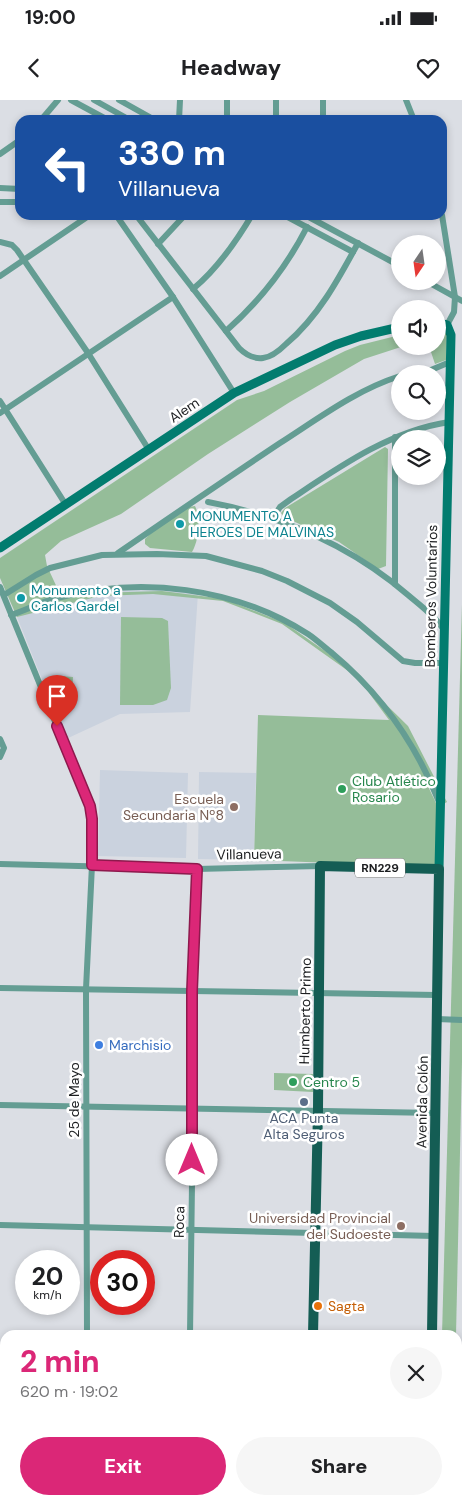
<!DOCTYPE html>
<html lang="en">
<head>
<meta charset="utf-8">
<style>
	:root { --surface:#fff; --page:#f6f6f6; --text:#202124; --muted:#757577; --accent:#db2777 }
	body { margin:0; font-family:"DM Sans",sans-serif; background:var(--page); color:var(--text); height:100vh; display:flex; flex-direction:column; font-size:19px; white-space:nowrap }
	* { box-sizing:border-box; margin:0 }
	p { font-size:16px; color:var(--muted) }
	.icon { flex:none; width:28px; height:28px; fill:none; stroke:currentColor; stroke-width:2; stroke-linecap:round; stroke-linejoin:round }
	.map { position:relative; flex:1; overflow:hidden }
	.panel { position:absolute; left:0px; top:1230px; width:462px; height:175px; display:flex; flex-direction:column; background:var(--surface); border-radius:15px 15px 0 0; box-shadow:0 2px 8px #0003 }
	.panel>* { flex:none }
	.top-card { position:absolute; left:15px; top:15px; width:432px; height:105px; border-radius:15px; box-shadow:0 2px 8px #0003; background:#1a4fa0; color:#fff; overflow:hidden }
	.needle { width:32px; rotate:193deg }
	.buttons { position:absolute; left:391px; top:135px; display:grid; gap:10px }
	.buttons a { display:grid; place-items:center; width:55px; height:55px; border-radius:50%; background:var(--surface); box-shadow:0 2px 8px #0003; font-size:25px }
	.speed { position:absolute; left:15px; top:1150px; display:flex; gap:10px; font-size:25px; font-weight:700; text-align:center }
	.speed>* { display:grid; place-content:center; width:65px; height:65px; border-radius:50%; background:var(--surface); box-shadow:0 2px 8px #0003; line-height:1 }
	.speed small { font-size:12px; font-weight:400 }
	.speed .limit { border:8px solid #d22; background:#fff; color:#111 }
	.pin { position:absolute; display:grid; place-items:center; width:42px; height:42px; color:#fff; margin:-51px -21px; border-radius:50% 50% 50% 0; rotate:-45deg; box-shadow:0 0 5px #0007 }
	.pin .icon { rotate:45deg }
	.me { position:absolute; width:55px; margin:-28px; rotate:0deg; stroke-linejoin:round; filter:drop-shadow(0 0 4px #0008) }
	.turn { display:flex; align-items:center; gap:18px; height:105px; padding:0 20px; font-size:22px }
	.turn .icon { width:65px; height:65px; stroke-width:2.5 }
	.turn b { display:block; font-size:35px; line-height:42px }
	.round { display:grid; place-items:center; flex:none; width:52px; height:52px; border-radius:26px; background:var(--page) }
	.overview { display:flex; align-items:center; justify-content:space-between; height:85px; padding:0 20px }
	h1 { font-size:30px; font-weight:800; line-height:38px; color:var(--accent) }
	.action { display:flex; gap:10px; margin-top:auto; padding:10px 20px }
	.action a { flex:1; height:58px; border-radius:30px; background:var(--accent); color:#fff; font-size:20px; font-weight:800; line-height:58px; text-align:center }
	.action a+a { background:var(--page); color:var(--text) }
	.status { display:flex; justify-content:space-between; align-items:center; height:35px; padding:0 25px; background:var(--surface); direction:ltr }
	.status svg { height:14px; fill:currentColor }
	header { display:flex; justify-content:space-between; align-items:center; height:65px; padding:0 20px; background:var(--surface); font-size:22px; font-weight:800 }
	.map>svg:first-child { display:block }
	.built { fill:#cad2de }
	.green { fill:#95bd99 }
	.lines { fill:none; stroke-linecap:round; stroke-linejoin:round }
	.minor { stroke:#649d93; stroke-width:6 }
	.tertiary { stroke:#649d93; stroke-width:8 }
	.secondary { stroke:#027c6f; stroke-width:9 }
	.primary { stroke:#145d54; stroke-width:10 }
	.route-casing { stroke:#8e194d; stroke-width:12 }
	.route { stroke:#db2777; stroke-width:9 }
	.culture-dot { fill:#0f9aa8; stroke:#fff; stroke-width:2 }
	.leisure-dot { fill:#2e9e5b; stroke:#fff; stroke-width:2 }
	.education-dot { fill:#8d6e63; stroke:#fff; stroke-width:2 }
	.shop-dot { fill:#3f7fe0; stroke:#fff; stroke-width:2 }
	.service-dot { fill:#5c6f8a; stroke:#fff; stroke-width:2 }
	.food-dot { fill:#e8710a; stroke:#fff; stroke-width:2 }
	.labels { text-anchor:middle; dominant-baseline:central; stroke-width:5; stroke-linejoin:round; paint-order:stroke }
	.shield { fill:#fff; stroke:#606263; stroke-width:1 }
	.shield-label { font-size:12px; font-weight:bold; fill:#1c1e20 }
	.street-label { font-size:14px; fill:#1c1e20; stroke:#fff }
	.culture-label { font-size:14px; fill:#0d838f; stroke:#fff; text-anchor:start }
	.leisure-label { font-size:14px; fill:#27864d; stroke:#fff; text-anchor:start }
	.education-label { font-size:14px; fill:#785e54; stroke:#fff; text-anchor:end }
	.shop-label { font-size:14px; fill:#366cbe; stroke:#fff; text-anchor:start }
	.service-label { font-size:14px; fill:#4e5e75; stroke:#fff }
	.food-label { font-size:14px; fill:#c56008; stroke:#fff; text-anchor:start }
</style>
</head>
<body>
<div class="status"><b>19:00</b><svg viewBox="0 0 49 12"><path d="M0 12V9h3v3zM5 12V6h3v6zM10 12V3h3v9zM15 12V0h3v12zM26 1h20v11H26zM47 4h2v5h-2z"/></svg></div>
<header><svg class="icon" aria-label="back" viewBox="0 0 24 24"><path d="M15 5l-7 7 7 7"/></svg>Headway<svg class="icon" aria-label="heart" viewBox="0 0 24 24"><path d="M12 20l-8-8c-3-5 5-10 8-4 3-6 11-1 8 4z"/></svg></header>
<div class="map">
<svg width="462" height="1405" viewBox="0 0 462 1405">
	<rect width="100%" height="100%" fill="#dbdee4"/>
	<g class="built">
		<path d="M139 490 198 493 190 612 120 614 66 639 17 517 61 501 97 493Z"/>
		<path d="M100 670 188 673 186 758 98 756Z"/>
		<path d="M199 672 256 673 254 760 198 759Z"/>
	</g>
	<g class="green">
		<path d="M438 230 447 231 446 260 435 264 429 246H438Z"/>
		<path d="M400 235V246H404L364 259 290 302 208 354 121 414 61 441 45 455 47 466 60 494 162 491 225 499 285 523 348 567 408 626 447 702 440 706 424 678 436 703V767L254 760 258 615 389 620 358 578 282 524 223 501 153 494 100 496 17 517 0 478V458L237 300 264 291 345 251 360 245Z"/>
		<path d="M385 347 388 349 386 466 378 469 339 442 284 417 281 413 285 408Z"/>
		<path d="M195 406C201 418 199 440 192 452L150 448 145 444V439L154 430 189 407Z"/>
		<path d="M462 504V961L456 1235H442Z"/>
		<path d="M121 517 162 518 168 521 171 588 167 600 153 605H120Z"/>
		<path d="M60 576 73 577 72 599 59 598Z"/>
		<path d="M274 973 313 974V992L274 990Z"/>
	</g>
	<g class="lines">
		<g class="minor">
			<path d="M71 0 108 20"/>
			<path d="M94 0 130 20"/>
			<path d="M119 0 155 20"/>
			<path d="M323 0V20"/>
			<path d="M406 0 414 20"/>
			<path d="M41 20 58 0"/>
			<path d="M179 20 180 0"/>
			<path d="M227 20V0"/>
			<path d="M276 20V0"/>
			<path d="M0 54 20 40"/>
			<path d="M0 88 20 89"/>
			<path d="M0 102H20"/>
			<path d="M116 115 173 197 234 293"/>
			<path d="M136 115 239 248C245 254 254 259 263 258 272 257 280 250 286 244 318 217 338 180 358 143"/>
			<path d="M284 115 353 152"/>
			<path d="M305 115 400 166"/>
			<path d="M442 115 455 197 454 212 447 225"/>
			<path d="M0 142 12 145 17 150 88 253 149 350"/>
			<path d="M158 144 185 115"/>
			<path d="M0 176 90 115"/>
			<path d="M426 181 462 201"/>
			<path d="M193 189C217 169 236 142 252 115"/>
			<path d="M226 231C260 201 286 168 307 127"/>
			<path d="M410 274 431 270 450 262"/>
			<path d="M0 301 66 405"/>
			<path d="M0 313 173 197"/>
			<path d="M395 337V484"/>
			<path d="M208 402C282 416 351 446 408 495 421 506 435 516 444 530"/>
			<path d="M273 418 280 407 291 399C339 367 390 331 449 322"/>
			<path d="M118 453C172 416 226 379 280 343 319 318 356 290 400 276"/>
			<path d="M0 487 90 707 92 719V765L86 889 87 1235"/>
			<path d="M4 495 36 475 50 468 102 455 157 454 206 456 262 471 287 481 330 503 357 522 403 561 415 563H444"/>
			<path d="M11 515C26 510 41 502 57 498 141 476 234 487 308 534 317 540 324 547 332 553 380 593 416 644 439 702"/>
			<path d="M0 639 4 648 0 657"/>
			<path d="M0 764 197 769 320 766"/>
			<path d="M0 888 437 895"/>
			<path d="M437 919 462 920"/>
			<path d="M0 1005 436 1013"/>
			<path d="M0 1125 434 1136"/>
			<path d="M190 1235 193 1008 192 891 197 769"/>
			<path d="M185 1400V1405"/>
			<path d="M85 1405V1400"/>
		</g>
		<path class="tertiary" d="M458 1281H462"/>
		<g class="secondary">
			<path d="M438 223 447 225 451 235 439 769"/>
			<path d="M0 448 234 293 335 245 361 236 400 227"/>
		</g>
		<g class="primary">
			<path d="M313 1235 318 1010 320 766 439 769 432 1235"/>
			<path d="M0 1269H5"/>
			<path d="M0 1390H5"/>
			<path d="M308 1405V1400"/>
			<path d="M430 1405V1400"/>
		</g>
	</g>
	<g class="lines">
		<g class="route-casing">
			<path id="route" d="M57 626 90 706 92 719V765L197 769 192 891V1060"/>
		</g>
		<use href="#route" class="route"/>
	</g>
	<g class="culture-dot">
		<circle cx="180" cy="424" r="5"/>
		<circle cx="21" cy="498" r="5"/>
	</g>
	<g class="leisure-dot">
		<circle cx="342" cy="689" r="5"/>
		<circle cx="293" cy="982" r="5"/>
	</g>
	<g class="education-dot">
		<circle cx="234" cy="707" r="5"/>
		<circle cx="401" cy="1126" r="5"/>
	</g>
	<circle class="shop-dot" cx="99" cy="945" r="5"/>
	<circle class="service-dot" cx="304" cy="1002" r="5"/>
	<circle class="food-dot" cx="318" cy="1206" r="5"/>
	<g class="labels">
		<rect class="shield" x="355" y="758.5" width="50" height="19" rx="4"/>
		<g class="shield-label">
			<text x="380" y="768">RN229</text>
		</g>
		<g class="street-label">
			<text transform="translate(184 310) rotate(-34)">Alem</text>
			<text transform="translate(431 496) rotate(-89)">Bomberos Voluntarios</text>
			<text transform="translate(249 754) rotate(-1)">Villanueva</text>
			<text transform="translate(305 911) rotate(-89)">Humberto Primo</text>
			<text transform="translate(74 1000) rotate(-90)">25 de Mayo</text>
			<text transform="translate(422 1002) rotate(-89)">Avenida Colón</text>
			<text transform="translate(179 1122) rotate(-89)">Roca</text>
		</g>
		<g class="culture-label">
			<text x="190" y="416">MONUMENTO A<tspan x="190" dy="16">HEROES DE MALVINAS</tspan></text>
			<text x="31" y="490">Monumento a<tspan x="31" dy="16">Carlos Gardel</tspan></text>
		</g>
		<g class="leisure-label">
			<text x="352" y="681">Club Atlético<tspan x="352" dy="16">Rosario</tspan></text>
			<text x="303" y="982">Centro 5</text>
		</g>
		<g class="education-label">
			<text x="224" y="699">Escuela<tspan x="224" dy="16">Secundaria Nº8</tspan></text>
			<text x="391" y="1118">Universidad Provincial<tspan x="391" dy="16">del Sudoeste</tspan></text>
		</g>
		<g class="shop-label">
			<text x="109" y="945">Marchisio</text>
		</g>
		<g class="service-label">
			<text x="304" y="1018">ACA Punta<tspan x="304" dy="16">Alta Seguros</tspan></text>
		</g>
		<g class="food-label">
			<text x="328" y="1206">Sagta</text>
		</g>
	</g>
</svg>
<div class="buttons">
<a><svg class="needle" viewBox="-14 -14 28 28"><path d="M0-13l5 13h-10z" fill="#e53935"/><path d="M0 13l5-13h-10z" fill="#757577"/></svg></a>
<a><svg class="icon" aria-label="sound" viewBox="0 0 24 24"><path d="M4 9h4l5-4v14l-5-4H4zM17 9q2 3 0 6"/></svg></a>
<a><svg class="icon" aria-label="search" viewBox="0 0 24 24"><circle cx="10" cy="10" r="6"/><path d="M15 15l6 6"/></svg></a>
<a><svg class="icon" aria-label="layers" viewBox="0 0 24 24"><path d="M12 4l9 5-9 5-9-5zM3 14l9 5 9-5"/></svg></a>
</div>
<div class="speed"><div>20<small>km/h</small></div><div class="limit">30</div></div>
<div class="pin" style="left:57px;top:626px;background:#d93025"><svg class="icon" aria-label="arrive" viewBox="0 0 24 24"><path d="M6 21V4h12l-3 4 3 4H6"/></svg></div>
<svg class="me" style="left:192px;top:1060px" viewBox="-20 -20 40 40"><circle r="19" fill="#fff"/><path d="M0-13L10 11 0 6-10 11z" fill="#db2777"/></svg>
<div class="top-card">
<div class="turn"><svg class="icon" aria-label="left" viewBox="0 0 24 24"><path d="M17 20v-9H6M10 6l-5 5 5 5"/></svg><div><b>330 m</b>Villanueva</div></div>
</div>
<section class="panel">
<div class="overview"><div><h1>2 min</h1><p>620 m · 19:02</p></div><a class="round"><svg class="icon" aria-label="close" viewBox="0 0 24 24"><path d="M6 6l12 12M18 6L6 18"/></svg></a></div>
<div class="action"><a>Exit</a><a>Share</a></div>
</section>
</div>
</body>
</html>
